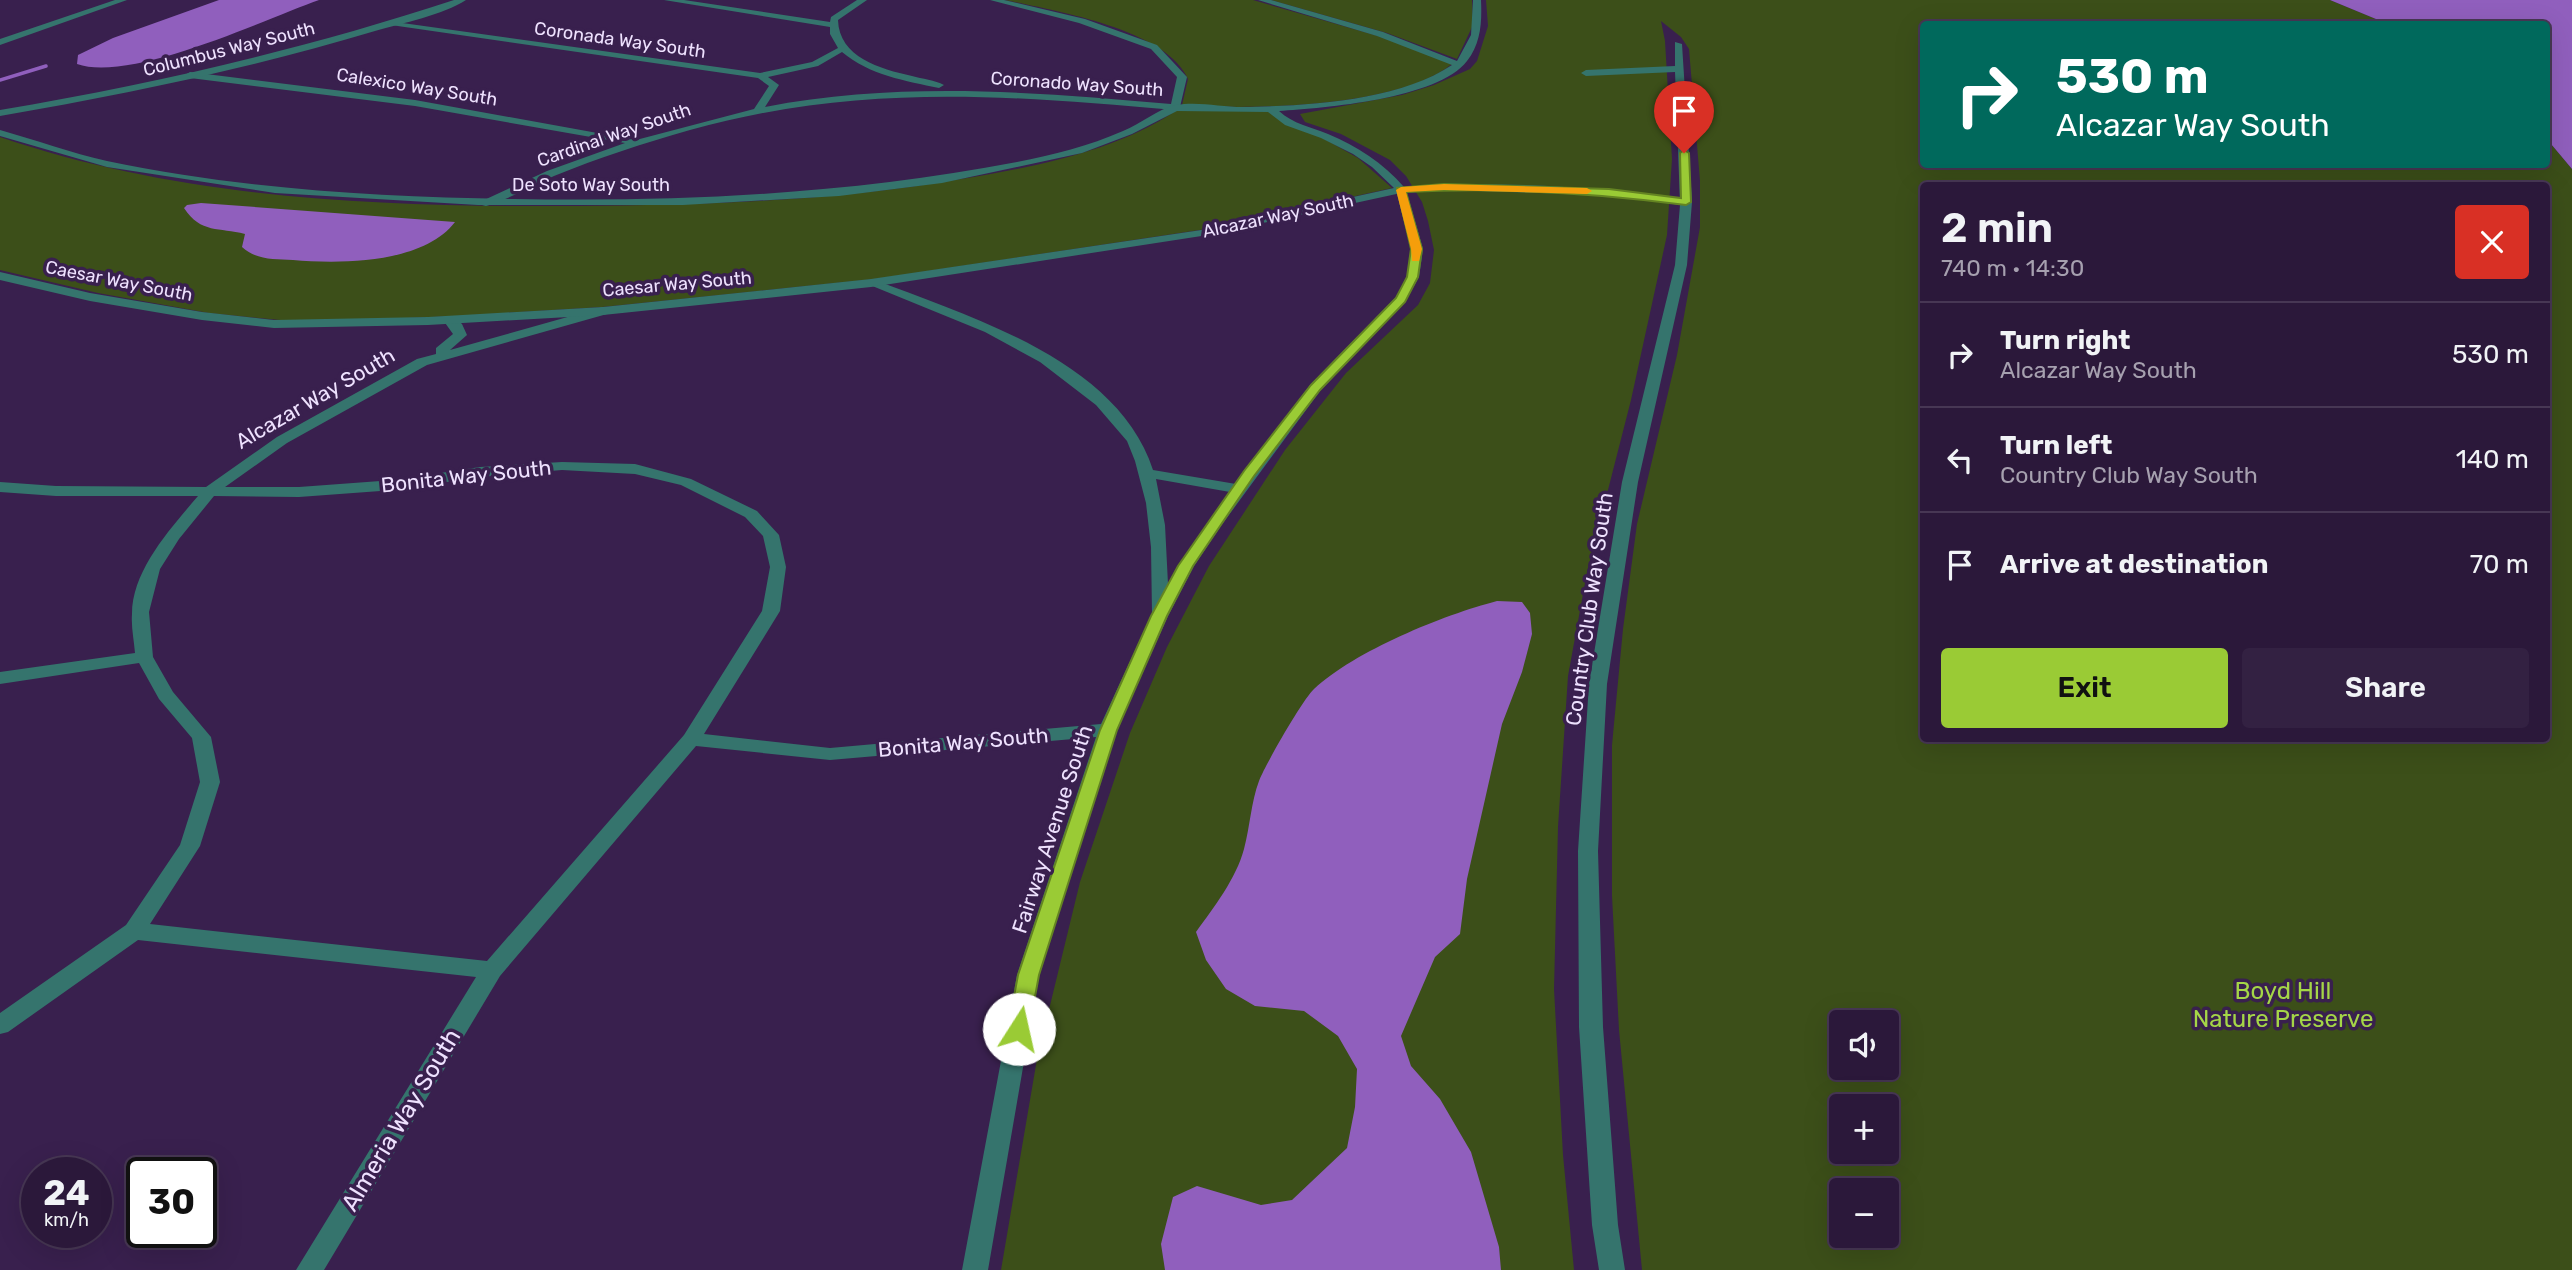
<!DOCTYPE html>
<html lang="en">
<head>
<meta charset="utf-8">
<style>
	:root { --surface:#2b183a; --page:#332142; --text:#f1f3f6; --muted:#a6a0af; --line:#473754; --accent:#9acb35 }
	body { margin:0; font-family:Rubik,sans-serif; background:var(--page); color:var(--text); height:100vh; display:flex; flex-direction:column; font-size:26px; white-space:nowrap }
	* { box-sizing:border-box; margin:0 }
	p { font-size:23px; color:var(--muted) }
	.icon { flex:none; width:38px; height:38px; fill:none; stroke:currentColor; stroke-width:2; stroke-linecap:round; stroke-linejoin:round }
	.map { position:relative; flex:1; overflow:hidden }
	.details { position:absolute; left:1920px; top:182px; width:630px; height:560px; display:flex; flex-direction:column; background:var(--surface); border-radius:7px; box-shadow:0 7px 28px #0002,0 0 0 2px var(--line) }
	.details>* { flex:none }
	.banner { position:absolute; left:1920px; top:21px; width:630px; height:147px; border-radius:7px; box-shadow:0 7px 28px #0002,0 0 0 2px var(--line); background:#00695c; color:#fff; overflow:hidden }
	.buttons { position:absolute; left:1829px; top:1010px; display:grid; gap:14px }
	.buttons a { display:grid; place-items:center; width:70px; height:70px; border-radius:7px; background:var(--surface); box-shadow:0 7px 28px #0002,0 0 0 2px var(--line); font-size:35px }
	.speed { position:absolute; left:21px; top:1157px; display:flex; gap:14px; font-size:35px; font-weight:700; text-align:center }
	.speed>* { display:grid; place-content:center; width:91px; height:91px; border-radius:50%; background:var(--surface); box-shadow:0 7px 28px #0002,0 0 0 2px var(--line); line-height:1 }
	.speed small { font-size:18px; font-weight:400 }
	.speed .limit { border:4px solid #111; border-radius:10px; background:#fff; color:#111 }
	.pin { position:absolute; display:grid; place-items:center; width:60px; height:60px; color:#fff; margin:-72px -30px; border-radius:50% 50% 50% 0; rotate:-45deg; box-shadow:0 0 7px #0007 }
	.pin .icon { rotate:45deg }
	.me { position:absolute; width:77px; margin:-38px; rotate:10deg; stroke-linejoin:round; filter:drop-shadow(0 0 5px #0008) }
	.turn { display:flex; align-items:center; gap:24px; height:147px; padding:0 21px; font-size:32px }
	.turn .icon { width:91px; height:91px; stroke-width:2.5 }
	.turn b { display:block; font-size:49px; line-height:60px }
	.round { display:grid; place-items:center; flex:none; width:74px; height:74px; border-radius:7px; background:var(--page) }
	.head { display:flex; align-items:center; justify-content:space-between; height:119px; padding:0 21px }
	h1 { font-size:42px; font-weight:600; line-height:52px }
	.cta { display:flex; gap:14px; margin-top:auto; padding:14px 21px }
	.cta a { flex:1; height:80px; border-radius:7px; background:var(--accent); color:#111; font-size:28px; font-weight:600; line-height:80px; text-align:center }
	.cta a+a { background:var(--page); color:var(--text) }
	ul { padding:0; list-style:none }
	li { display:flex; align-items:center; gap:21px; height:105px; padding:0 21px; border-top:2px solid var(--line) }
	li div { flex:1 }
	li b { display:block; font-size:26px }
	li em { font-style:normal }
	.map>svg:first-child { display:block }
	.green { fill:#3c4f19; fill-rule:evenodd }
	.water { fill:#905fbd }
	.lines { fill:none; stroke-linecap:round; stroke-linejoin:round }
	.stream { stroke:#905fbd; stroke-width:3.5 }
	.minor { fill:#35746d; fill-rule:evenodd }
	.tertiary { fill:#35746d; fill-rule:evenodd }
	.route { fill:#9acb35; stroke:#648422; stroke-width:2 }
	.slow { fill:#f59e0b }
	.labels { text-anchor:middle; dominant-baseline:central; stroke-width:7; stroke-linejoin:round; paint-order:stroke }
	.far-street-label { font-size:18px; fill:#eee1fe; stroke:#39204e }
	.street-label { font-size:21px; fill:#eee1fe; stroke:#39204e }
	.near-park-label { font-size:24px; fill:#a5d647; stroke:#39204e }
	.near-street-label { font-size:24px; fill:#eee1fe; stroke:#39204e }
</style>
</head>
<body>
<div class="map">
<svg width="2572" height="1270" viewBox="0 0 2572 1270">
	<rect width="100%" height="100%" fill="#39204e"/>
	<g class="green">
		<path d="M1005 0H1253L1378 36 1453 63C1400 108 1250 110 1182 105L1188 79C1166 29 1055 11 1005 0Z"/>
		<path d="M1271 0H1472L1473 25 1457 59 1387 33Z"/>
		<path d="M1486 0H2330L2388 24H1923V164H2546V138L2572 169V1270H1642L1619 1030 1612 896V745L1623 629 1637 524 1677 355 1700 227V181L1689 49 1681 37 1661 21 1665 41 1672 159 1667 235 1631 400 1587 572 1568 676 1558 827 1554 989 1563 1155 1574 1270H1001L1037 1059 1080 882 1130 733 1167 647 1209 566 1285 450 1346 373 1418 305 1430 283 1434 250 1428 221 1422 202 1406 176 1390 160 1341 134 1305 122 1300 114 1402 95 1434 85 1470 69 1477 61 1488 26ZM1923 186H2546V738H1923ZM1841 1022H1886V1068H1841ZM1841 1106H1886V1152H1841ZM1841 1190H1886V1236H1841Z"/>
		<path d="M1177 110 1275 111 1358 158 1392 188 1206 229 875 279 602 307 457 316 356 320H280L209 313 98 293 0 270V137C184 200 384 207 577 206 706 205 833 201 961 179 1033 167 1115 152 1177 110Z"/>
	</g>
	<g class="water">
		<path d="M219 0H319C265 19 131 83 77 64L78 55 113 38Z"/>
		<path d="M2330 0H2572V169L2546 138V24H2388Z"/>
		<path d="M201 203 455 222C423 264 340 264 293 260 274 259 256 260 242 247L245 234C219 227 201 234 184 208L187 205Z"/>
		<path d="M1497 601 1522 602 1530 613 1532 634 1522 672 1502 724 1467 879 1460 934 1435 957 1401 1036 1411 1066 1440 1099 1471 1152 1499 1247 1501 1270H1165L1161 1244 1173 1197 1197 1186 1261 1205 1292 1200 1347 1148 1355 1107 1357 1069 1338 1036 1304 1011 1255 1006 1226 989 1206 960 1196 932C1214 907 1236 879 1244 849 1250 827 1251 802 1259 781 1265 765 1303 699 1314 689 1355 651 1443 615 1497 601Z"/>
	</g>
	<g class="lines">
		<path class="stream" d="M0 80 46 66"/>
		<g class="minor">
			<path d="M664 0H684L830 22 831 17 857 0H867L838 20C839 57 880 69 912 76 922 79 935 80 944 85L939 88C906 81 869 75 842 52L818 66 768 77 779 85 765 107C901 81 1034 92 1171 104L1177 77 1151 49 1079 23 990 0H1004L1085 19 1157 45 1187 77 1180 107 1175 110C1003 95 860 83 690 130 644 143 598 158 554 176 532 186 509 199 486 206L482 205V201L547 171 625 143 415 106 190 78 185 75 190 72 415 100 636 140 754 109 769 86 758 78 384 24 388 21 760 73 812 62 838 48 830 34V27Z"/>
			<path d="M1675 42 1682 44 1692 202 1686 205 1680 202 1675 72 1586 76 1581 73 1586 70 1675 66Z"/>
			<path d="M1401 187 1406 190 1423 249 1419 277 1405 302 1320 391 1223 523 1194 566 1168 616 1117 730 1039 975 988 1270H962L1017 975 1096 737 830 760 696 746 500 976 324 1270H296L476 977 138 940 8 1032 0 1034V1013L126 925 180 845 200 782 192 738 159 699 139 663 0 684V672L135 653C134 640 131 627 132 614 132 570 171 528 198 496H56L0 492V482L56 486 206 487 277 437 417 359 436 354V348L453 334 443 320 444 317H454L462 324 467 335 450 350 603 307 607 308V314L427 365 287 443 225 487H299L394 480 480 467 562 462 635 464 691 479 757 511 779 535 786 567 780 611 704 734 830 748 1101 724 1152 614 1151 547 1146 503 1135 461 1127 441 1096 405 1040 362 985 332 865 283 875 280C971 317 1118 361 1153 470L1236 484 1310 385 1396 297 1407 277 1411 249 1396 190ZM562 470 635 474 681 485 745 517 763 536 770 567 762 611 684 735 487 961 150 924 200 846 220 782 211 737 173 692 153 657 149 612 160 569 179 539 214 496 299 497 394 490 480 477ZM1156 479 1230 492 1168 584 1165 525Z"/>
		</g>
		<g class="tertiary">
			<path d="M115 0H127L0 45V39Z"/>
			<path d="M454 0H466C443 15 402 23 375 31 252 68 127 94 0 116V110C154 84 305 49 454 0Z"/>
			<path d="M1258 0H1271L1383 32 1457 61 1471 35 1473 0H1481C1482 22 1481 43 1467 61 1438 99 1324 108 1279 111 1293 124 1311 127 1328 134 1357 146 1383 163 1404 187 1498 180 1593 187 1686 199L1692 202 1687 265 1638 482 1607 684 1598 851 1603 1027 1618 1225 1625 1270H1599L1592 1225 1579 1027 1578 851 1589 684 1622 482 1675 265 1680 205 1609 195 1444 190 1401 193 1208 235 871 287 603 315 428 325 274 328 202 320 90 301 0 280V272L90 293 202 312 274 320 428 317 603 307 871 279 1208 229 1394 188 1372 167 1353 154 1321 138 1285 125 1268 112 1177 111 1132 134 1082 153 942 183 839 196 683 205H478L275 193 107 167 0 136V130C36 140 71 153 107 161 241 189 378 197 514 199 683 202 850 194 1017 162 1053 155 1089 146 1123 131 1141 124 1157 109 1176 105 1198 101 1221 107 1243 107 1307 106 1398 101 1452 65L1377 36Z"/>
		</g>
	</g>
	<path class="route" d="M1684 150 1689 153 1691 202 1686 205C1594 193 1500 187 1406 192L1422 249 1418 277 1405 302 1320 390 1254 476 1193 566 1167 616 1117 730 1039 975 1029 1029 1026 1035 1019 1038 1011 1035 1008 1029 1018 975 1100 730 1151 616 1178 566 1244 471 1311 385 1396 298 1407 277 1411 249 1397 188 1444 184 1609 189 1681 198 1680 153Z"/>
	<path class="slow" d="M1444 184 1587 188 1592 191 1587 194 1444 190 1406 192 1422 249 1419 261H1412L1411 249 1396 190 1401 187Z"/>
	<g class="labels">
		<g class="far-street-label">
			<text transform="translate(620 40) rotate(8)">Coronada Way South</text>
			<text transform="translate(229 49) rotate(-14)">Columbus Way South</text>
			<text transform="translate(1077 84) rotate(4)">Coronado Way South</text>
			<text transform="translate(417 87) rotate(9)">Calexico Way South</text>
			<text transform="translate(614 135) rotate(-19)">Cardinal Way South</text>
			<text x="591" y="185">De Soto Way South</text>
			<text transform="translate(1278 216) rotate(-12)">Alcazar Way South</text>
			<text transform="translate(119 281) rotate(11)">Caesar Way South</text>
			<text transform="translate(677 284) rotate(-5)">Caesar Way South</text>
		</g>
		<g class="street-label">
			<text transform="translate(315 398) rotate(-30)">Alcazar Way South</text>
			<text transform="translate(466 476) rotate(-6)">Bonita Way South</text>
			<text transform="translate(1589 609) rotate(-82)">Country Club Way South</text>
			<text transform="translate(963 742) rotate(-5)">Bonita Way South</text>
			<text transform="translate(1052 829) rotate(-72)">Fairway Avenue South</text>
		</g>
		<g class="near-park-label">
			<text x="2283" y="991">Boyd Hill<tspan x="2283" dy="28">Nature Preserve</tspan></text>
		</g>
		<g class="near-street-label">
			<text transform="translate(401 1120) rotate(-59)">Almeria Way South</text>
		</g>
	</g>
</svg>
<div class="buttons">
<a><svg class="icon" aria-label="sound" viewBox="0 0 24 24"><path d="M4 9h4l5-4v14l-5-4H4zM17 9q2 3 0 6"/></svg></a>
<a>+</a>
<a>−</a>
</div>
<div class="speed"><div>24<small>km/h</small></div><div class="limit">30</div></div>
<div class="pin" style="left:1684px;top:153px;background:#d93025"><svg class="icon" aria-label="arrive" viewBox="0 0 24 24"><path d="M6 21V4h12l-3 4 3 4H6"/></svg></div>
<svg class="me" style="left:1019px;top:1029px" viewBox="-20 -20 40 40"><circle r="19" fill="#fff"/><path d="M0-13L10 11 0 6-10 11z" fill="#9acb35"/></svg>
<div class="banner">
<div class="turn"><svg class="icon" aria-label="right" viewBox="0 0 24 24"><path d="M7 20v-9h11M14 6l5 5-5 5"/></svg><div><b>530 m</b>Alcazar Way South</div></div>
</div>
<section class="details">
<div class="head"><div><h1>2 min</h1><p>740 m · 14:30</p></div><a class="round" style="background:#d93025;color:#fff"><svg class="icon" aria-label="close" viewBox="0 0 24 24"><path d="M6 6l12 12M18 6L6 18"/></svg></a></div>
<ul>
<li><svg class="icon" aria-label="right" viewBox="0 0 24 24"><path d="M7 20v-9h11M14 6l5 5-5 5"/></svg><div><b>Turn right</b><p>Alcazar Way South</p></div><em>530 m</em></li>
<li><svg class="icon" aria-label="left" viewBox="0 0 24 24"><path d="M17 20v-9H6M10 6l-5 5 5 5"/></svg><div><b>Turn left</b><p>Country Club Way South</p></div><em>140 m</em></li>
<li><svg class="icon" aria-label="arrive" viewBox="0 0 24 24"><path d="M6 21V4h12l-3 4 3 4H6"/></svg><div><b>Arrive at destination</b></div><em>70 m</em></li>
</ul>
<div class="cta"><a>Exit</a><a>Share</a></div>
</section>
</div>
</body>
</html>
